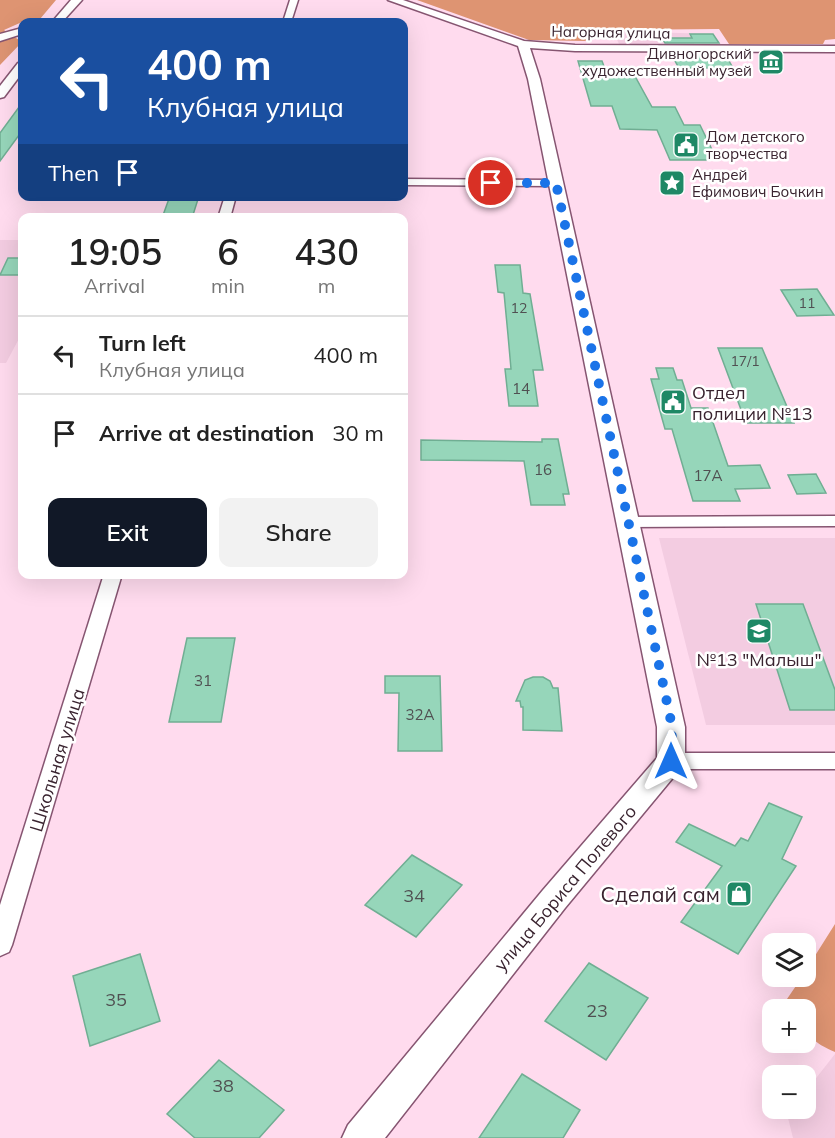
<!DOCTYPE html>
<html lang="en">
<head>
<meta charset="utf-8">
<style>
	:root { --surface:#fff; --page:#f2f2f2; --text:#222; --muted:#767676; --line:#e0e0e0; --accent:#111827 }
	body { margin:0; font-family:Mulish,sans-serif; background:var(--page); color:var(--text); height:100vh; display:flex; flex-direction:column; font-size:22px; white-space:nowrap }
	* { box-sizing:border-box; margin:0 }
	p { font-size:20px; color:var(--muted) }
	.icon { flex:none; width:33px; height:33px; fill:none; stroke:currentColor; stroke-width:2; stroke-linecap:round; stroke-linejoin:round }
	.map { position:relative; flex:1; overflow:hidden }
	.drawer { position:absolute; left:18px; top:213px; width:390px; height:366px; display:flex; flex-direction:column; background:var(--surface); border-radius:12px; box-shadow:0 6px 24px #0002 }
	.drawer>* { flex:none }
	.guide { position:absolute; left:18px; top:18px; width:390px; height:183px; border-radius:12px; box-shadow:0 6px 24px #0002; background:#1a4fa0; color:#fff; overflow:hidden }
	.tools { position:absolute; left:762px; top:933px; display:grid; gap:12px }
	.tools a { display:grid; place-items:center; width:54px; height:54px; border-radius:12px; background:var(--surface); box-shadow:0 6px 24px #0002; font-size:30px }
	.pin { position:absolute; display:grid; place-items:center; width:51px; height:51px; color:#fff; margin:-26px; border:3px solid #fff; border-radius:50%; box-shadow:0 2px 6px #0007 }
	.me { position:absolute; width:66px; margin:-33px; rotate:0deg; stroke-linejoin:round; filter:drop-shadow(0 0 4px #0008) }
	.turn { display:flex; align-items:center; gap:21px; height:126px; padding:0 30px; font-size:27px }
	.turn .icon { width:78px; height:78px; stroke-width:2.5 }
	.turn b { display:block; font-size:42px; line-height:51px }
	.then { display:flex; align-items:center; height:57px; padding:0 30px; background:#0003; gap:12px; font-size:22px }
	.eta { display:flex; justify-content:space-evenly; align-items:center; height:102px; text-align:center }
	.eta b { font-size:36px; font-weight:600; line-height:42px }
	.action { display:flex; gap:12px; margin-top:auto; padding:12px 30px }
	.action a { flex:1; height:69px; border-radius:12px; background:var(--accent); color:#fff; font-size:24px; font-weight:600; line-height:69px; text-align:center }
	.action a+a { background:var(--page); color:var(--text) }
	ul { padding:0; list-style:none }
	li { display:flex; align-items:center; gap:18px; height:78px; padding:0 30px; border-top:2px solid var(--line) }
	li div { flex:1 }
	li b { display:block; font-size:22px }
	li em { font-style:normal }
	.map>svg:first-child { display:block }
	.built { fill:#f3cce1 }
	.forest { fill:#de9472 }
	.building { fill:#96d6ba; stroke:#70ae93; stroke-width:1.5 }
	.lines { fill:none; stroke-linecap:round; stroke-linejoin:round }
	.street-casing { stroke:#865571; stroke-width:3 }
	.secondary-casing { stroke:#865571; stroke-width:3 }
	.street { fill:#fff; fill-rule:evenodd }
	.secondary { fill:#fff; fill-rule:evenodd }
	.route { stroke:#1a73e8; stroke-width:10; stroke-dasharray:0 18 }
	.labels { text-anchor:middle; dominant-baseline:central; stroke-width:5; stroke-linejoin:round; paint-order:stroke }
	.far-number-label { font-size:14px; fill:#505052 }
	.far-street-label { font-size:15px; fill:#39232f; stroke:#fff }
	.far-poi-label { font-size:15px; fill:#39232f; stroke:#fff; text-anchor:start }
	.number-label { font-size:15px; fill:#505052 }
	.poi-label { font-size:18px; fill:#39232f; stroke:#fff; text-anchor:start }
	.street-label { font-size:18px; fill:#39232f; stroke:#fff }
	.near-number-label { font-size:18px; fill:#505052 }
	.near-poi-label { font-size:21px; fill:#39232f; stroke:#fff; text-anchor:end }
</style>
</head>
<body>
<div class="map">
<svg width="835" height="1138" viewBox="0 0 835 1138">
	<rect width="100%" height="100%" fill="#ffdbee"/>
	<g class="built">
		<path d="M613 31 713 34 719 43 619 44Z"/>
		<path d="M0 240H22V333L6 363H0Z"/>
		<path d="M659 538H835V725H706Z"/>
		<path d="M835 1054V1138H793L787 1114 792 1109 806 1108V1091Z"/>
	</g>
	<g class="forest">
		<path d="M0 0H56L40 19 22 22 4 30 22 42 0 65Z"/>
		<path d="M417 0H835V39L825 40 823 44H729L719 29 604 30 585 41 529 40Z"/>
		<path d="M835 924V1052C811 1041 806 1037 806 1010L794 1009 787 999 802 977 806 976V970Z"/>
	</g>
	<g class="building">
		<path d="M690 34H713L719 43H665L662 38H692Z"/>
		<path d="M671 54H725L733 68H679Z"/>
		<path d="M578 61H602L605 69H631L652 107H675L684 125H700L717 160H670L657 130 620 129 612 106H591Z"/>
		<path d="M22 103V131L0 161V133Z"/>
		<path d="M170 196H199L192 218H162Z"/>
		<path d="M8 258H22V275H0Z"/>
		<path d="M495 265H520L523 293 530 294 543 370H533L538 406H509L505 369H511L508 335 504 293 498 292Z"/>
		<path d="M817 289 834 315 797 316 781 290Z"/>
		<path d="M718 348H762L794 423H746Z"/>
		<path d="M656 368H673L677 380H682L691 408H708L728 466 760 465 770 488 735 489 740 501H693L672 429H665L651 379H659Z"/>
		<path d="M542 439H558L569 494H563L565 505H531L524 461 421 460V440L542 442Z"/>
		<path d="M816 474 826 493 797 494 788 475Z"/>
		<path d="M756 604H803L835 690V710H790Z"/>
		<path d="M187 638H235L221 722H169Z"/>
		<path d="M385 676H440L442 751H398L399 693H385Z"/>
		<path d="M533 677H543L550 681 553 688H558L562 731 523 730V707H521L520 701H516L525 680Z"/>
		<path d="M769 803 802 817 782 859 796 866 738 954 681 922 722 866 676 842 689 824 735 846 741 838 748 841Z"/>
		<path d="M412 855 462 885 416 937 365 905Z"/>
		<path d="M140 954 160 1021 90 1046 73 976Z"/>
		<path d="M589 963 648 998 606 1060 545 1021Z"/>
		<path d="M219 1060 284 1110 259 1138H195L167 1114Z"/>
		<path d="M522 1074 580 1110 563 1138H479Z"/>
	</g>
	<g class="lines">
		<g class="street-casing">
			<g id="street">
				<path d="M290 0H298L291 22H283Z"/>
				<path d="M404 179 556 180 561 183 556 186 404 185Z"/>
				<path d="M225 196H236L230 218H218Z"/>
				<path d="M835 516V526L628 527 622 526 619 522 622 518 628 517Z"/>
				<path d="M104 574H122L12 945 9 952 0 956V905Z"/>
				<path d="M671 753H835V769H671L663 767 660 761 663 755Z"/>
			</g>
		</g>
		<g class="secondary-casing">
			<g id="secondary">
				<path d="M71 0H82L62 22H52Z"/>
				<path d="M388 0H403L524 41 575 45 835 46V52L575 51 530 48 540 79 685 727V761L681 768 565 908 385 1138H342L348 1125 543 890 657 758V727L528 79 518 46Z"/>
				<path d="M22 28V34L0 41V34Z"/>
				<path d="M18 63H22V73L4 97 0 98V86Z"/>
			</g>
		</g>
		<use href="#street" class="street"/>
		<use href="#secondary" class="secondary"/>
	</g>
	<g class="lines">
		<path class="route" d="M491 183H556L672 726 671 761"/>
	</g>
	<defs>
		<g id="museum-square" transform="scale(1.35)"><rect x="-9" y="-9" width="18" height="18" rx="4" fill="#1e8865" stroke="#fff"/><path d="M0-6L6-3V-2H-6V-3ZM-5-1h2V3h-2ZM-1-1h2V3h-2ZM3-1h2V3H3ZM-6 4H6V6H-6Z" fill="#fff"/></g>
		<g id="civic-square" transform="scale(1.35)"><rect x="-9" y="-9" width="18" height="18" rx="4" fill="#1e8865" stroke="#fff"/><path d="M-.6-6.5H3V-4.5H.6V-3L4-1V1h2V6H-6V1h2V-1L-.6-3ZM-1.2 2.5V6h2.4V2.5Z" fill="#fff"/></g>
		<g id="sight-square" transform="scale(1.35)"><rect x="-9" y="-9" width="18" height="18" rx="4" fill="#1e8865" stroke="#fff"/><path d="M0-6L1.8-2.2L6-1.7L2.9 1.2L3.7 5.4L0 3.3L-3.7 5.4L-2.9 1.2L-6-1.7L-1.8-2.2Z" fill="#fff"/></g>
		<g id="school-square" transform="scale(1.35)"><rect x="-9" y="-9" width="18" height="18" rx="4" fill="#1e8865" stroke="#fff"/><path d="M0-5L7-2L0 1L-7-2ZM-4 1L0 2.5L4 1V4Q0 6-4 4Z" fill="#fff"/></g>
		<g id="shop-square" transform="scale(1.35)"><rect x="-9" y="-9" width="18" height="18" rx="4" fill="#1e8865" stroke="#fff"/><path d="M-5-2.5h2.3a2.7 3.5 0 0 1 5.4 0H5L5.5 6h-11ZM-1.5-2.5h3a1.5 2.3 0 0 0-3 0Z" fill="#fff"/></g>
	</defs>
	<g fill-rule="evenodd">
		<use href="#museum-square" x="771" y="62"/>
		<use href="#civic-square" x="686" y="145"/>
		<use href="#sight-square" x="672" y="183"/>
		<use href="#civic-square" x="673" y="402"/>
		<use href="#school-square" x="759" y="631"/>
		<use href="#shop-square" x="739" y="894"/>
	</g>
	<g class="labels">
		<g class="far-number-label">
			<text x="807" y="303">11</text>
			<text x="519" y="308">12</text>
			<text x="745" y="361">17/1</text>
		</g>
		<g class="far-street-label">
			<text transform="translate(611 32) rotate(1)">Нагорная улица</text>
		</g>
		<g class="far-poi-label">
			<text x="752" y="53" text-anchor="end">Дивногорский<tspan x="752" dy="17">художественный музей</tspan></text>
			<text x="706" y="136">Дом детского<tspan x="706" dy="17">творчества</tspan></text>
			<text x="692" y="174">Андрей<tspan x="692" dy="17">Ефимович Бочкин</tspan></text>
		</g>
		<g class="number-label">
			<text x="521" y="388">14</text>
			<text x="543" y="469">16</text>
			<text x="708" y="475">17А</text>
			<text x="203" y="680">31</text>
			<text x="420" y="714">32А</text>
		</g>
		<g class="poi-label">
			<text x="692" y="392">Отдел<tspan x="692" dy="21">полиции №13</tspan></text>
			<text x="759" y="659" text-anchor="middle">№13 "Малыш"</text>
		</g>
		<g class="street-label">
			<text transform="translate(57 760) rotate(-73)">Школьная улица</text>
			<text transform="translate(565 888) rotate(-50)">улица Бориса Полевого</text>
		</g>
		<g class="near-number-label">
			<text x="414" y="895">34</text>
			<text x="116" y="999">35</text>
			<text x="597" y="1010">23</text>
			<text x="223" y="1085">38</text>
		</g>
		<g class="near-poi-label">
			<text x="720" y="894">Сделай сам</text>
		</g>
	</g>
</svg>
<div class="tools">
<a><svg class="icon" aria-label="layers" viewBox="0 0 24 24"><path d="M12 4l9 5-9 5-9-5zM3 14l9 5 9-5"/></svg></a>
<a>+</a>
<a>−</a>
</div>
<div class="pin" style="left:491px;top:183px;background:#d93025"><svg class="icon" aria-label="arrive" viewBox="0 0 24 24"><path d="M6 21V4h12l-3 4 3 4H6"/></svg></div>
<svg class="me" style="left:671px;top:761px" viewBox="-20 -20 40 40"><path d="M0-17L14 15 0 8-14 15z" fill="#1a73e8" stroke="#fff" stroke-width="4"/></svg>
<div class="guide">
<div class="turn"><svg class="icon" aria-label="left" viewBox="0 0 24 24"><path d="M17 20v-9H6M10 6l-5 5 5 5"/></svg><div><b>400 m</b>Клубная улица</div></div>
<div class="then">Then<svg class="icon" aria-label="arrive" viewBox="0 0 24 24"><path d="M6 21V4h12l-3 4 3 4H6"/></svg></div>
</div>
<section class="drawer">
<div class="eta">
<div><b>19:05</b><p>Arrival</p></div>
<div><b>6</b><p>min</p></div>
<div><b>430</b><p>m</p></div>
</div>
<ul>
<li><svg class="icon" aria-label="left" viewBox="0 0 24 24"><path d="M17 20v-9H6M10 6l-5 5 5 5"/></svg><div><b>Turn left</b><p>Клубная улица</p></div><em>400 m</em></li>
<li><svg class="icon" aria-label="arrive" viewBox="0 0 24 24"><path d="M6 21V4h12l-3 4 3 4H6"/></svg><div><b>Arrive at destination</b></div><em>30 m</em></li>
</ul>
<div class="action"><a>Exit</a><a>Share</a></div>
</section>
</div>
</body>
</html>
